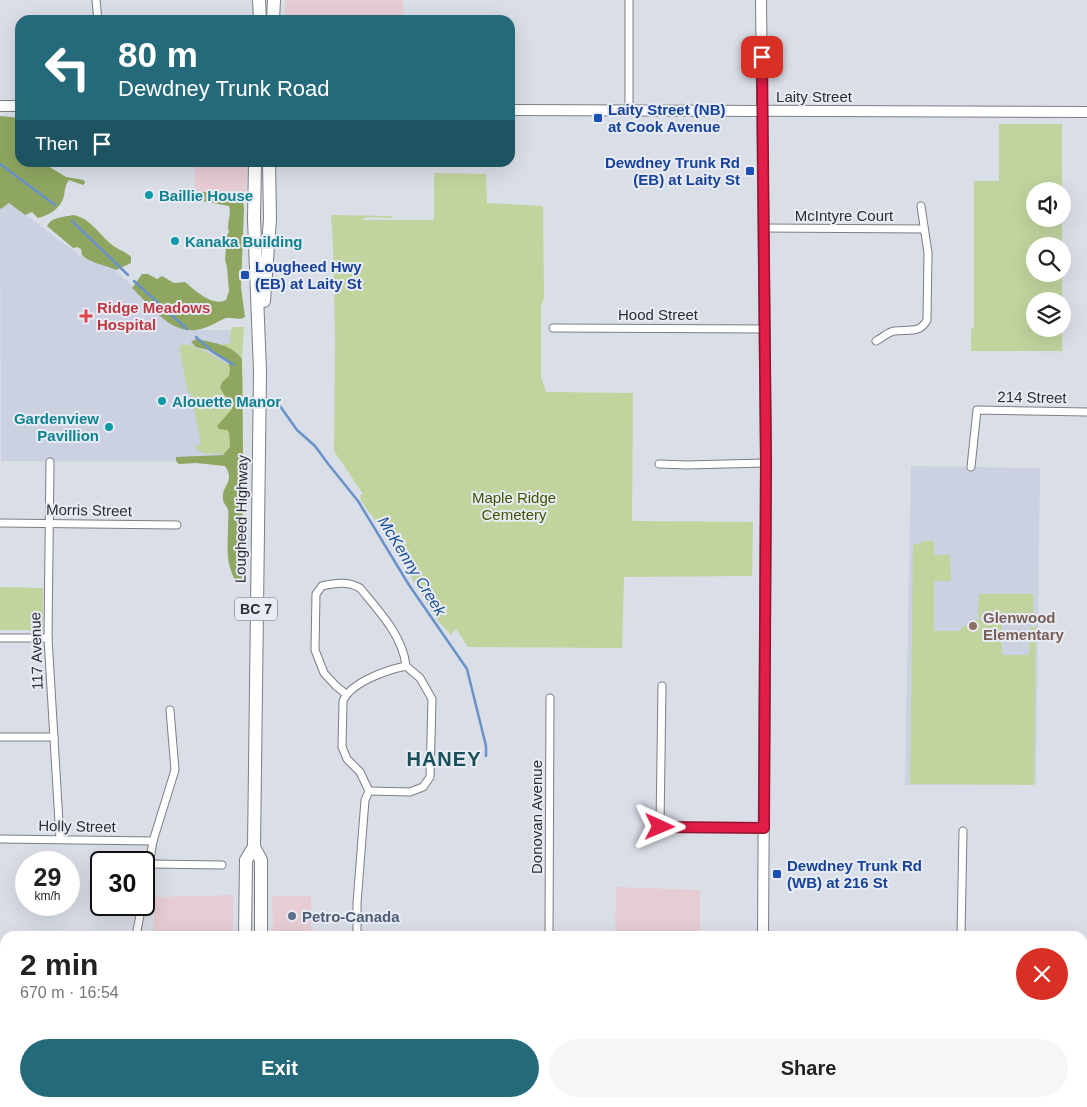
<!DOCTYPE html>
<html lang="en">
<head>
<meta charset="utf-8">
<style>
	:root { --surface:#fff; --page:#f6f6f6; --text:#222; --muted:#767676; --accent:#246a7a }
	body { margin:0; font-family:Arial,sans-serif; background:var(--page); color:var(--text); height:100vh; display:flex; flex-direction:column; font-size:19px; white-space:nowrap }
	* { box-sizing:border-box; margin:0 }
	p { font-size:16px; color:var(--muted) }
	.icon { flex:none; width:28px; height:28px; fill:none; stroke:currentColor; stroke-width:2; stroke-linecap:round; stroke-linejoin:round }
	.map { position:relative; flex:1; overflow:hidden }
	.side { position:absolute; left:0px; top:931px; width:1088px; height:176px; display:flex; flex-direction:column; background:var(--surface); border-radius:15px 15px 0 0; box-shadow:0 5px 20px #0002 }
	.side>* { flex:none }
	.guide { position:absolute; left:15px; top:15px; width:500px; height:152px; border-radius:15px; box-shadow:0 5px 20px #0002; background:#246a7a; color:#fff; overflow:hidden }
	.buttons { position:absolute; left:1026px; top:182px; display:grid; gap:10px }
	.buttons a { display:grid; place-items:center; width:45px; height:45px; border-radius:50%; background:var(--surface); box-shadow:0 5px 20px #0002; font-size:25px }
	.speed { position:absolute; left:15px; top:851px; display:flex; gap:10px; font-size:25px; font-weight:700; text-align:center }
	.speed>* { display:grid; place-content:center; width:65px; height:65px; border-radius:50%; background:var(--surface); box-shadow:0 5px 20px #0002; line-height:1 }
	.speed small { font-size:12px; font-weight:400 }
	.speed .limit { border:2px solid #111; border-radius:8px; background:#fff; color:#111 }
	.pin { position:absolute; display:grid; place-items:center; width:42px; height:42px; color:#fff; margin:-21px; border-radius:10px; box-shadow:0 2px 8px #0006 }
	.me { position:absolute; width:55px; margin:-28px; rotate:91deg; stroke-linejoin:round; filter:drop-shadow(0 0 4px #0008) }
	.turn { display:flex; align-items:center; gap:18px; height:105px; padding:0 20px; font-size:22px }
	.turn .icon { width:65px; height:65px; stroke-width:2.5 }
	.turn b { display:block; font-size:35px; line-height:42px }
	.then { display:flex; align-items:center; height:48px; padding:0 20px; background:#0003; gap:10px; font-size:19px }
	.round { display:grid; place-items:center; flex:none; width:52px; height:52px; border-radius:26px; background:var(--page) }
	.summary { display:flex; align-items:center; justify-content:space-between; height:85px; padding:0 20px }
	h1 { font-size:30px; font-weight:700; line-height:38px }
	.action { display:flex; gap:10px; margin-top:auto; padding:10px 20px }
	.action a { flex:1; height:58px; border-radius:30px; background:var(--accent); color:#fff; font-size:20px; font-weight:700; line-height:58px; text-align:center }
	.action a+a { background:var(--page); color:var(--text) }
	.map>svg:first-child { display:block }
	.commercial { fill:#e6cdd3 }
	.built { fill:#cbd1e0 }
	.green { fill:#c1d49e }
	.forest { fill:#8fa661 }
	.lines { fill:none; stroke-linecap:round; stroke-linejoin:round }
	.stream { stroke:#6992cb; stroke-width:2.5 }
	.street-casing { stroke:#7b7e86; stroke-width:9 }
	.secondary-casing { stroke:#7b7e86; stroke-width:12 }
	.highway-casing { stroke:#7b7e86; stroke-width:14 }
	.street { stroke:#fff; stroke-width:7 }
	.secondary { stroke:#fff; stroke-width:10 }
	.highway { stroke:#fff; stroke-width:12 }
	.route-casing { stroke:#92132f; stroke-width:12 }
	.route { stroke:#e11d48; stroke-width:9 }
	.transit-dot { fill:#1a4fb4; stroke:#e8ebf4; stroke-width:2 }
	.culture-dot { fill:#0f9aa8; stroke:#e8ebf4; stroke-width:2 }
	.health-dot { fill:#e0444e; stroke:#e8ebf4; stroke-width:2 }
	.education-dot { fill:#8d6e63; stroke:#e8ebf4; stroke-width:2 }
	.service-dot { fill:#5c6f8a; stroke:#e8ebf4; stroke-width:2 }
	.labels { text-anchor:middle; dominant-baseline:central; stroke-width:4; stroke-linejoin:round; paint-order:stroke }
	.shield { fill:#e8ebf4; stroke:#65676c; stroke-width:1 }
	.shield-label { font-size:14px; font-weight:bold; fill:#2d2e32 }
	.street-label { font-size:15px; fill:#2d2e32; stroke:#e8ebf4 }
	.transit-label { font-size:15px; font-weight:bold; fill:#164399; stroke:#e8ebf4; text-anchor:start }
	.culture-label { font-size:15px; font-weight:bold; fill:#0d838f; stroke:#e8ebf4; text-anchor:start }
	.health-label { font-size:15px; font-weight:bold; fill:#be3a42; stroke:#e8ebf4; text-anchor:start }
	.park-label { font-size:15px; fill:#405401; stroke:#e8ebf4 }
	.education-label { font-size:15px; font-weight:bold; fill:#785e54; stroke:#e8ebf4; text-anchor:start }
	.service-label { font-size:15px; font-weight:bold; fill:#4e5e75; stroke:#e8ebf4; text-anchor:start }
	.water-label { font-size:16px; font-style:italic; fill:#194f95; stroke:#e8ebf4 }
	.district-label { font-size:20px; font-weight:bold; letter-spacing:1px; fill:#174f5b; stroke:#e8ebf4 }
</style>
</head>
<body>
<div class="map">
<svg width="1087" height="1107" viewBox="0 0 1087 1107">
	<rect width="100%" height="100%" fill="#dadee7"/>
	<g class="commercial">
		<path d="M285 0H403L404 20H285Z"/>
		<path d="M195 163H247L246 197 195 196Z"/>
		<path d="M616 887 700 890V936H615Z"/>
		<path d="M233 895V936H153L155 897Z"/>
		<path d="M272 896H311V936H273Z"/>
		<rect x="268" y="1103" width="79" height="4"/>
	</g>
	<g class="built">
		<path d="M0 195 79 255 110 265 149 302 194 330H241L239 462 1 461Z"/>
		<path d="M911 466 1040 468 1036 784 905 785Z"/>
	</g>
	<g class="green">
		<path d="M999 124H1062V191H1035V219H1062V246H1035V274H1062V301H1035V329H1062V351H971V329L974 328V181H999Z"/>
		<path d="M434 173 486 174 487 203 543 206 544 299 541 305V377L546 392 633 393 632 521 753 522 752 576 624 577 622 648 468 647 456 629 451 635 436 619 387 536 361 501 360 495 363 494 334 451 335 340 333 245 331 215 391 216 392 218 367 217 361 220H434Z"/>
		<path d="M232 327H244L242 359 238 353 220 345 231 343 230 335Z"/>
		<path d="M181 344C196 343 232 366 243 376V455L201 453 196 448 195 446 201 444 191 393H188L179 346 184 347Z"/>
		<path d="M924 541H934V555H950L951 581H934V631H960L963 626H975V620H1002V655H1029L1030 627H1036L1034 785 910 784 913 544H918Z"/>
		<path d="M0 587 43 588V630H0Z"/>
		<path d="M979 594H1032L1034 596 1033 613 1027 619H980L978 617Z"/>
	</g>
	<g class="forest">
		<path d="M0 116 20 118V162L43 163 66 177 84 180 85 183 83 185 69 180C65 185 65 190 64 196 61 208 50 215 38 218L32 212 25 215 9 203 1 209 0 208Z"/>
		<path d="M196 192H234L242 195 244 208 241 287 245 317C239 321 233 317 226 318 218 321 210 327 201 329 172 337 151 306 132 288L142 274H148L157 279 162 276 174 283 185 282C195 290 212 307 226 300L229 291 227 267 225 260 226 249 224 241 229 232C226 223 232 215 229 206L197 200 193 194Z"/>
		<path d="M73 215C89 217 100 235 111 244 118 250 124 250 131 257V263L116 270C104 264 91 264 82 255L81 249 77 247 73 248 47 226C51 217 64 217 73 215Z"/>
		<path d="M196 339C211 342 233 345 242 359L243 456 242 582 235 580C225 561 228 546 228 526 228 521 229 514 228 510 227 506 223 503 223 499 221 485 236 482 225 466L196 463 179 464 176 461V457L223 455 230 447 229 432 227 430 219 429 217 426 232 409 231 405 220 388 222 382 229 376 230 368 228 362 208 350 196 347 191 342Z"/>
	</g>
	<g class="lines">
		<g class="stream">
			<path d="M0 164 55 205"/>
			<path d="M72 221 128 275"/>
			<path d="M134 281 187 329"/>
			<path d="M196 337 213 352 234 365"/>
			<path d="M280 406 297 430 315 446 329 465 358 501 409 585 467 669 486 746V756"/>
		</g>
		<g class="street-casing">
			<g id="street">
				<path d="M96 0 98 20"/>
				<path d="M629 110V0"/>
				<path d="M763 228 924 229"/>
				<path d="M553 328 764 329"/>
				<path d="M876 341C882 338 888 332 894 331 908 329 920 334 927 320L928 253 921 206"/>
				<path d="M50 462 48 638 60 839"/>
				<path d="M659 464 687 465 766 463"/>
				<path d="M971 467 977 410 1087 412"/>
				<path d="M0 523 177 525"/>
				<path d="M0 638H48"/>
				<path d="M662 686 660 827 764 828"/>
				<path d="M346 694 336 686 324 673 315 650 316 594 322 586C335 583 348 581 360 588 378 610 403 636 406 666"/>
				<path d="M0 737H54"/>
				<path d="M369 791 410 792 423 787 430 777 432 699 420 678 406 666"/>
				<path d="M0 839 153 841"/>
				<path d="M150 864 222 865"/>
				<path d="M144 895 153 841 175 770 170 710"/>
				<path d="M136 936 142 905"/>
				<path d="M357 936V903L365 800 369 791 360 772 347 759 342 747 343 701C351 682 387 670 406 666"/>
				<path d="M549 936 550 698"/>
				<path d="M961 936 963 831"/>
				<path d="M564 1102 648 1104V1107"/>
				<path d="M547 1107V1102"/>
			</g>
		</g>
		<g class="secondary-casing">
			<g id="secondary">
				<path d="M761 0 766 463 763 936"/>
				<path d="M0 106H20"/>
				<path d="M510 110 1087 112"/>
				<path d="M0 964H5"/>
				<path d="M1082 978H1087"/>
				<path d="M763 1107V1102"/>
			</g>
		</g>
		<g class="highway-casing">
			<g id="highway">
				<path d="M259 0 260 20"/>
				<path d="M273 20 274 0"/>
				<path d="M264 301 270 219 269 162"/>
				<path d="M254 847 261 860V936"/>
				<path d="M245 936 246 860 254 847 260 371 254 219 255 162"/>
				<path d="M250 1107V1102"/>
			</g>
		</g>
		<use href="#street" class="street"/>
		<use href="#secondary" class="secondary"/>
		<use href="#highway" class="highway"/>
	</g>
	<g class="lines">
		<g class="route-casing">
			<path id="route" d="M660 827 764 828 766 463 762 57"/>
		</g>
		<use href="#route" class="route"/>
	</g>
	<g class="transit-dot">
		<rect x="593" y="113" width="10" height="10" rx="2.5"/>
		<rect x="745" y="166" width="10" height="10" rx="2.5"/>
		<rect x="240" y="270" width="10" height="10" rx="2.5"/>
		<rect x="772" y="869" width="10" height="10" rx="2.5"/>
	</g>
	<g class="culture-dot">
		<circle cx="149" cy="195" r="5"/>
		<circle cx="175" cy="241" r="5"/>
		<circle cx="162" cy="401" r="5"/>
		<circle cx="109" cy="427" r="5"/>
	</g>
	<path class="health-dot" d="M83.5 308.5h5v5h5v5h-5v5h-5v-5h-5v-5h5z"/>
	<circle class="education-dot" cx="973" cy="626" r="5"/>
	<circle class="service-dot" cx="292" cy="916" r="5"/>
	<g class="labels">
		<rect class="shield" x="235" y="597.5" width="42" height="23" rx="4"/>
		<g class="shield-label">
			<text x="256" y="609">BC 7</text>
		</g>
		<g class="street-label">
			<text x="814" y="96">Laity Street</text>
			<text x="844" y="215">McIntyre Court</text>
			<text x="658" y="314">Hood Street</text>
			<text transform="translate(1032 397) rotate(1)">214 Street</text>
			<text transform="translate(89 510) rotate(1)">Morris Street</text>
			<text transform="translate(241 519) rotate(-89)">Lougheed Highway</text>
			<text transform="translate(36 651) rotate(-92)">117 Avenue</text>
			<text transform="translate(536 817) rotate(-90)">Donovan Avenue</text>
			<text transform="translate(77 826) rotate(1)">Holly Street</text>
		</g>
		<g class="transit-label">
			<text x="608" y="109">Laity Street (NB)<tspan x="608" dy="17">at Cook Avenue</tspan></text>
			<text x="740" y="162" text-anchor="end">Dewdney Trunk Rd<tspan x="740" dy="17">(EB) at Laity St</tspan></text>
			<text x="255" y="266">Lougheed Hwy<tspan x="255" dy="17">(EB) at Laity St</tspan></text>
			<text x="787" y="865">Dewdney Trunk Rd<tspan x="787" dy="17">(WB) at 216 St</tspan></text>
		</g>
		<g class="culture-label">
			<text x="159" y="195">Baillie House</text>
			<text x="185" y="241">Kanaka Building</text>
			<text x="172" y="401">Alouette Manor</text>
			<text x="99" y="418" text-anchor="end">Gardenview<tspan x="99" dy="17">Pavillion</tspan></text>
		</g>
		<g class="health-label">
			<text x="97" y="307">Ridge Meadows<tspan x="97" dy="17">Hospital</tspan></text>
		</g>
		<g class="park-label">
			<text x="514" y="497">Maple Ridge<tspan x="514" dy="17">Cemetery</tspan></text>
		</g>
		<g class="education-label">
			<text x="983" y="617">Glenwood<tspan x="983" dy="17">Elementary</tspan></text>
		</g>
		<g class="service-label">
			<text x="302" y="916">Petro-Canada</text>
		</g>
		<g class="water-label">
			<text transform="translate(412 566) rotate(58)">McKenny Creek</text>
		</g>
		<g class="district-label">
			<text x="444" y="759">HANEY</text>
		</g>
	</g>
</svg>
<div class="buttons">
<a><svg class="icon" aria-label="sound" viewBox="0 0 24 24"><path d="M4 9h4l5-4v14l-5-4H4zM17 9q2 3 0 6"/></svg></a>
<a><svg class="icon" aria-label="search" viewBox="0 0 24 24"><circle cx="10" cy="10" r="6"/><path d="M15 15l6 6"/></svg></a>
<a><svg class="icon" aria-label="layers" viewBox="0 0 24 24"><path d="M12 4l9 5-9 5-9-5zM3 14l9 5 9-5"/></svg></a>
</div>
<div class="speed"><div>29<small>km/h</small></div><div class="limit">30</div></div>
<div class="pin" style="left:762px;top:57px;background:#d93025"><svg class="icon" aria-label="arrive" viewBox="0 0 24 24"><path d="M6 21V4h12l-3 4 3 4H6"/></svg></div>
<svg class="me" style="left:660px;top:827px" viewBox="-20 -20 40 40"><path d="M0-17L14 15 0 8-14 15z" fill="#e11d48" stroke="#fff" stroke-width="4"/></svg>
<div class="guide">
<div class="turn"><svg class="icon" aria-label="left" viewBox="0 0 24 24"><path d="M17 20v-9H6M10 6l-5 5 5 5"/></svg><div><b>80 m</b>Dewdney Trunk Road</div></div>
<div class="then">Then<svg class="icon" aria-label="arrive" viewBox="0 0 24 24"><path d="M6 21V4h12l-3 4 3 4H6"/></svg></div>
</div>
<section class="side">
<div class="summary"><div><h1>2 min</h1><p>670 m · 16:54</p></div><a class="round" style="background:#d93025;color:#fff"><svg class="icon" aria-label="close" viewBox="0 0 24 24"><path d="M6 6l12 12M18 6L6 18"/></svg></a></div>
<div class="action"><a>Exit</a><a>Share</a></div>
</section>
</div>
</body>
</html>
